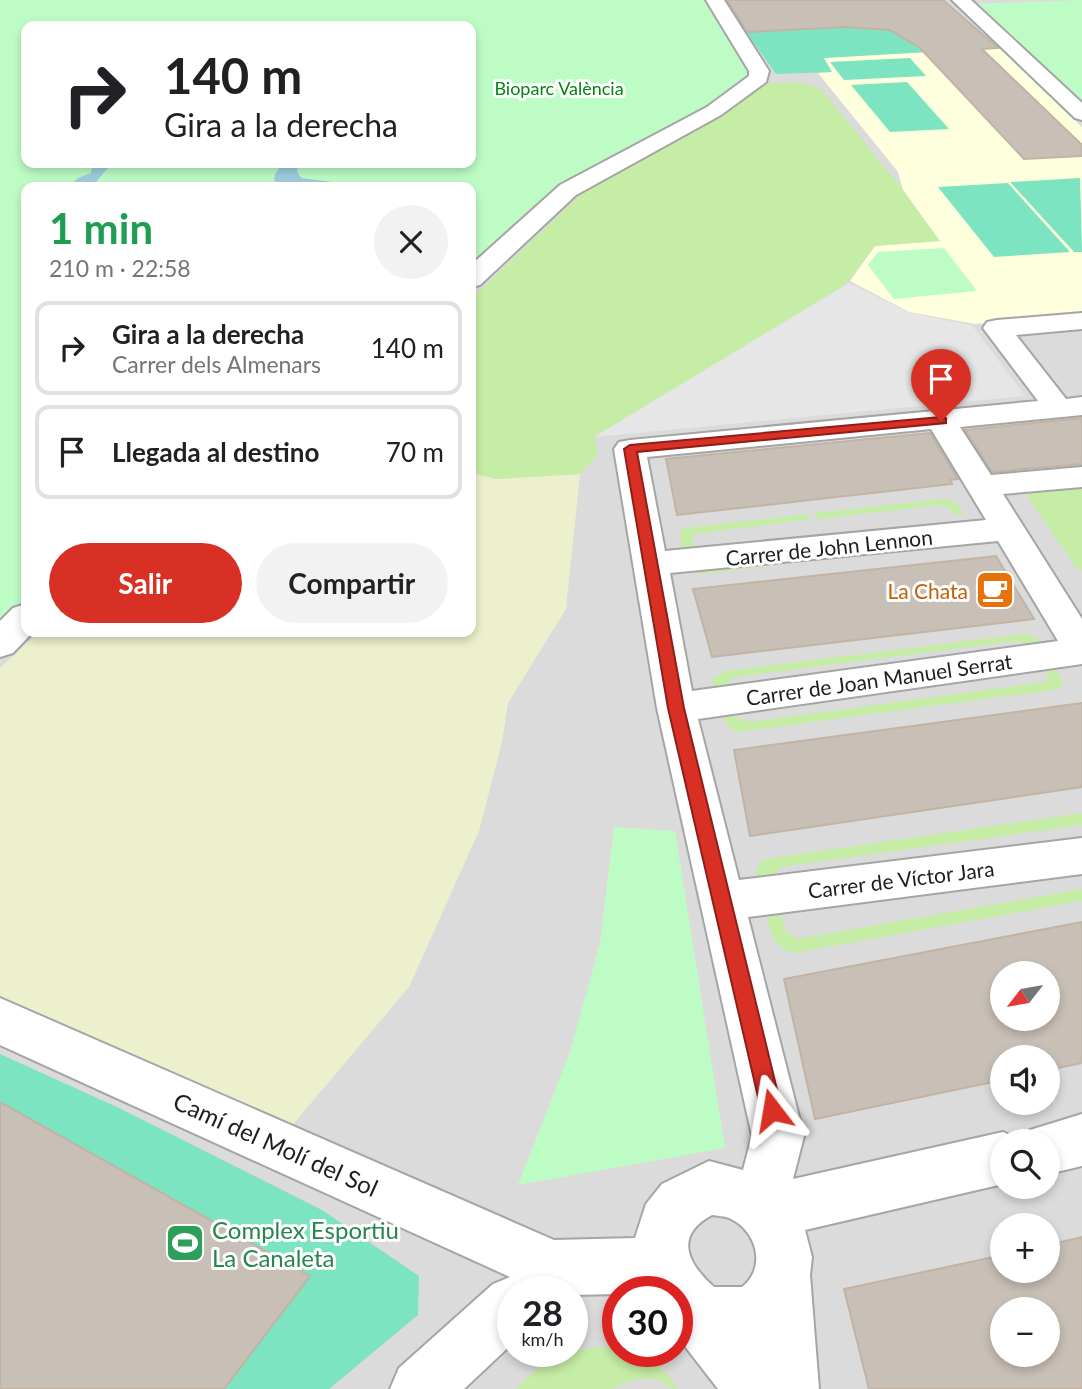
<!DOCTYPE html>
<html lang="es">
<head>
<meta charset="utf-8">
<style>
	:root { --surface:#fff; --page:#f2f2f2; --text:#202124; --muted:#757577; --line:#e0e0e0; --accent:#d93025 }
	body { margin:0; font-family:Lato,sans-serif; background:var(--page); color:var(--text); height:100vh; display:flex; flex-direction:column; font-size:26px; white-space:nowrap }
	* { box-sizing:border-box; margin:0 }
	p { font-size:23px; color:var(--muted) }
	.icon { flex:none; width:38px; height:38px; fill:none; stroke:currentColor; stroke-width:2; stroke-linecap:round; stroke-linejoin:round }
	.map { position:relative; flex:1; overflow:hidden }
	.details { position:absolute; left:21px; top:182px; width:455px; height:455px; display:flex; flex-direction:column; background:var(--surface); border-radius:14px; box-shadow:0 4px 10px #0003 }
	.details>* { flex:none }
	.hud { position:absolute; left:21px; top:21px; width:455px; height:147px; border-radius:14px; box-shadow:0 4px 10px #0003; background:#fff; color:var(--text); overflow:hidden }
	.needle { width:46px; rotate:239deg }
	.buttons { position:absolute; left:990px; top:961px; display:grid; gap:14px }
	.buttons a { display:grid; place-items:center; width:70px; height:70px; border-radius:50%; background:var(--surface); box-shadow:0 4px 10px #0003; font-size:35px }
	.speed { position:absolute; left:497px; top:1276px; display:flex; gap:14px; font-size:35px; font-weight:700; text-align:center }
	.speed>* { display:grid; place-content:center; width:91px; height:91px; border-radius:50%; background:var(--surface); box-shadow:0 4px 10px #0003; line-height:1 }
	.speed small { font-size:18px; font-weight:400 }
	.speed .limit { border:10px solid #d22; background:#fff; color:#111 }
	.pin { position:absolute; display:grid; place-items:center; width:60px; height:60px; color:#fff; margin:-72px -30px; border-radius:50% 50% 50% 0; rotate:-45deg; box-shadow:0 0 7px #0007 }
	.pin .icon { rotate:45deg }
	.me { position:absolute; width:77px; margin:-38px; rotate:346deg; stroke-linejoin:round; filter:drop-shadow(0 0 5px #0008) }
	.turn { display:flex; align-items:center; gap:24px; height:147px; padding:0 28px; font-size:32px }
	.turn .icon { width:91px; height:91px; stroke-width:2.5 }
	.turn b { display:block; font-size:49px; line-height:60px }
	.round { display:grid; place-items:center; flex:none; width:74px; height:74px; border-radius:37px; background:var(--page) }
	.headline { display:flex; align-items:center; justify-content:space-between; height:119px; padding:0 28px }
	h1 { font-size:42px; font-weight:700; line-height:52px; color:#1e9e55 }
	.primary-button { display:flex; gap:14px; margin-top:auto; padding:14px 28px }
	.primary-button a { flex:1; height:80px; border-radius:42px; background:var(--accent); color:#fff; font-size:28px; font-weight:700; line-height:80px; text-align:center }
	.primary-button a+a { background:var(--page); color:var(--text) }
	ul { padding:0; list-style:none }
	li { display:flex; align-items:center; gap:21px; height:94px; margin:0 14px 10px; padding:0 14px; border:4px solid var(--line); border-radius:14px }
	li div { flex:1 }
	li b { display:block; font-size:26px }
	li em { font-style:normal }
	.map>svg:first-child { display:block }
	.residential { fill:#dcdbdb; fill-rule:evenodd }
	.education { fill:#feffdd }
	.farmland { fill:#ecf0cd }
	.grass { fill:#c6eda6 }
	.park { fill:#bdfdc5; fill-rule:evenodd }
	.pitch { fill:#7ce4c0 }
	.parking { fill:#e6e6e6 }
	.water { fill:#a1cfe0 }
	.building { fill:#c8bfb6; stroke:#c2b3a5; stroke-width:2; fill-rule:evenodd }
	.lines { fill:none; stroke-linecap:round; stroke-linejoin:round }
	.minor-casing { stroke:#a5a5a5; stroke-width:4 }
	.minor { fill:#fff; fill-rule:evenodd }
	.route { fill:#d93025; stroke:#8d1f18; stroke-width:2 }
	.labels { text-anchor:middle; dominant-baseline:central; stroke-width:6; stroke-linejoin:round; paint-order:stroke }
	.far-park-label { font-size:18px; fill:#058414; stroke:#fff }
	.street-label { font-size:21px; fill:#1e1e1e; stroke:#fff }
	.food-label { font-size:21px; fill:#c56008; stroke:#fff; text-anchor:end }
	.near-street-label { font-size:24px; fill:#1e1e1e; stroke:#fff }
	.near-leisure-label { font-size:24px; fill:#27864d; stroke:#fff; text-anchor:start }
</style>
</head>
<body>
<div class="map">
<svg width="1082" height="1389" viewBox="0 0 1082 1389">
	<rect width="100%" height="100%" fill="#f0ece3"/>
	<path class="residential" d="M707 0H1082V1389H0V628L26 594V632H471V265L559 187 687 117 727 92 750 73ZM1003 973H1048V1018H1003ZM1003 1057H1048V1102H1003ZM1003 1141H1048V1186H1003ZM1003 1225H1048V1270H1003ZM513 1292H572V1351H513ZM618 1292H677V1351H618ZM1003 1309H1048V1354H1003Z"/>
	<path class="education" d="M999 48 1082 127V314L975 324 909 312 850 281 875 246 939 241 903 190 898 172 818 73 831 72 823 58Z"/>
	<path class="farmland" d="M471 473 497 479 580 474 566 609 508 703 502 742 479 831 409 987 290 1128 0 1011V668L39 632H471Z"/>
	<g class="grass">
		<path d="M799 82 816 87 825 94 903 190 940 241 875 246 845 285 595 437 598 454 580 474 497 479 471 473V299L583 192 727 111 756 88 772 83Z"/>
		<path d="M1082 486V570H1078L1027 496 1030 491Z"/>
		<path d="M945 499 957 503 964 514 956 515 948 507 940 505 818 519 815 513Z"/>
		<path d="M808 514 811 519 694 534 692 539 696 560 825 554 828 559 700 574C682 570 683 549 680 534L684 528Z"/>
		<path d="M1025 634 1038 638 1047 653 1017 641 734 677 727 684 728 694 716 695 712 680 724 671Z"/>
		<path d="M1055 667 1063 683 1060 689 738 732 728 727 721 711 731 709 734 717 750 722 1043 682 1048 679 1046 668Z"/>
		<path d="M1082 813V825L781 867 761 894 756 871 760 862 771 858Z"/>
		<path d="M1082 889V901L794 953C773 947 771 935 766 915H781L786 931 797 939Z"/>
		<path d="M618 1346V1351C649 1351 661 1365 678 1389H673L657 1379H636L611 1389H515C554 1353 565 1349 618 1346Z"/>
	</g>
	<g class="park">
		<path d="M0 0H707L750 73C696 124 621 146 560 186 528 208 499 239 471 265V187H26V594L0 628ZM26 26H471V163H26Z"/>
		<path d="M1082 0V106L971 4Z"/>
		<path d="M944 248 977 291 894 299 868 265 878 252Z"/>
		<path d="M614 827 675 831 725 1148 518 1185 570 1052 600 943Z"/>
	</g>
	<g class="pitch">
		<path d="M845 27 890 30 926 52 824 58 832 72 776 74 746 32Z"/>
		<path d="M910 58 926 76 844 80 830 62Z"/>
		<path d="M907 82 949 129 890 132 851 85Z"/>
		<path d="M1080 178 1082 252H1074L1010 182Z"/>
		<path d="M1008 183 1070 252 994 257 938 187Z"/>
		<path d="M0 1054 119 1108 322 1210 419 1276 418 1315 329 1389H0Z"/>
	</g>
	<path class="parking" d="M849 283 910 313 972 325 1025 396 594 437Z"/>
	<g class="water">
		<path d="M86 163H112L92 187H68L78 178 91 173 92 165Z"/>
		<path d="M283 163H299L297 171 301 178 356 185 358 187 285 186 274 181 275 174Z"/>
	</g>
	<g class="building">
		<path d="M727 0H943L998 48 982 49 1082 145V156L1024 159 920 48 890 30 845 27 747 32Z"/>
		<path d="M1082 418V464L992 472 965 430Z"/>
		<path d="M930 433 958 479 950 480 952 484 677 515 666 459Z"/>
		<path d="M996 556 1034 619 712 657 693 589Z"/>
		<path d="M1082 703V787L750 836 734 750Z"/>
		<path d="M1082 922V1063L1048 1070V1057H1003V1080L815 1119 784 979ZM1003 973H1048V1018H1003Z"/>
		<path d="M0 1102 310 1276 224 1389H0Z"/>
		<path d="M1082 1237V1389H869L844 1289 1003 1255V1270H1048V1245ZM1003 1309H1048V1354H1003Z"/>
	</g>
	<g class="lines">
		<g class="minor-casing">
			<g id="minor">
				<path d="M706 0H724L769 71 766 82 721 115 576 195 480 285 471 287V265L560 185 707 107 749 76V71Z"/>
				<path d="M952 0H971L1082 103V120L1075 118Z"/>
				<path d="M1082 313V329L1016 335 1066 399 1082 397V415L960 427 991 475 1082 467V487L1003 494 1082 619V664L698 719 739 880 1082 838V874L748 917 804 1136 793 1179 1003 1132 1022 1141H1003V1184L805 1230 812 1257 810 1275 819 1389H718L677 1336V1292H618V1294L572 1295V1292H542L535 1288 536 1292H513V1343L464 1389H390L399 1368 493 1284 510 1277 0 1045V998L554 1240 635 1238 646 1204 662 1184 709 1161 743 1170 752 1136 657 708 614 449 619 442 630 440 1038 401 983 328 987 322 997 320ZM931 429 986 520 665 551 647 457ZM998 541 1058 641 692 691 670 573ZM712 1215C717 1216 724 1216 729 1218 757 1230 767 1268 742 1287H714C688 1264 673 1236 712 1215Z"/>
				<path d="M26 604V632H33L13 653 0 657V621L13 608Z"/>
				<path d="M1082 1114V1166L1048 1174V1141H1025L1030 1130Z"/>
			</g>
		</g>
		<use href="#minor" class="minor"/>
	</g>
	<path class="route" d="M941 417 946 418V423L637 452 684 708 782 1110 779 1118 772 1121 764 1118 761 1110 668 708 624 449 630 445Z"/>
	<defs>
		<g id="cafe-square" transform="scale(2.0125)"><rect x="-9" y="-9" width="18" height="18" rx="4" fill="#e8710a" stroke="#fff"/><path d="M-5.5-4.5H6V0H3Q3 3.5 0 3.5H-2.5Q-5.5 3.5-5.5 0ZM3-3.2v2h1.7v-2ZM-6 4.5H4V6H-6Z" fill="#fff"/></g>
		<g id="stadium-square" transform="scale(2.0125)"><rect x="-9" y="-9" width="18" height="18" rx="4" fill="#2e9e5b" stroke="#fff"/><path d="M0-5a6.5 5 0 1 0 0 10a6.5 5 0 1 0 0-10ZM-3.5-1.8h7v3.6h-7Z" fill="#fff"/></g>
	</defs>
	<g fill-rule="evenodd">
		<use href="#cafe-square" x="995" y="590"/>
		<use href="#stadium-square" x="185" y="1243"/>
	</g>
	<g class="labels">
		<g class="far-park-label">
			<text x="559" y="88">Bioparc València</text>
		</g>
		<g class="street-label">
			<text transform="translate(829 547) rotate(-6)">Carrer de John Lennon</text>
			<text transform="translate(879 679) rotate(-8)">Carrer de Joan Manuel Serrat</text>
			<text transform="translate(901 879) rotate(-7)">Carrer de Víctor Jara</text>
		</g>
		<g class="food-label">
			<text x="968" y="590">La Chata</text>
		</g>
		<g class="near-street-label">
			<text transform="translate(276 1144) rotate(24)">Camí del Molí del Sol</text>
		</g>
		<g class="near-leisure-label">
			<text x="212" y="1229">Complex Esportiu<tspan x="212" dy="28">La Canaleta</tspan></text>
		</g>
	</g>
</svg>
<div class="buttons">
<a><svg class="needle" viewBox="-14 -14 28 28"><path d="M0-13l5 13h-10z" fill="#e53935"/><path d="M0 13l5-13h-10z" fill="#757577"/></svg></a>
<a><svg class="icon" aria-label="sound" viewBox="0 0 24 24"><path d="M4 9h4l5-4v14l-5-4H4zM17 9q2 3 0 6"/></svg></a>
<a><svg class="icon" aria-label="search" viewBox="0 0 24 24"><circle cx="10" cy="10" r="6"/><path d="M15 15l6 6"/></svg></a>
<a>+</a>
<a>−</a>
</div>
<div class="speed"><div>28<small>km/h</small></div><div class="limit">30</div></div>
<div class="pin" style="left:941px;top:421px;background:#d93025"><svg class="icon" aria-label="arrive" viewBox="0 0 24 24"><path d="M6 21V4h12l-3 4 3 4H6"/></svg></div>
<svg class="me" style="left:772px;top:1110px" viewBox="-20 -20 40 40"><path d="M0-17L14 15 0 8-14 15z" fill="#d93025" stroke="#fff" stroke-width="4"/></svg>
<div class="hud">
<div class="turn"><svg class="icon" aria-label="right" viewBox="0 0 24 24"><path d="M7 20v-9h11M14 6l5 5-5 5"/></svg><div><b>140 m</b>Gira a la derecha</div></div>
</div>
<section class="details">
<div class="headline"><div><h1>1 min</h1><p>210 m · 22:58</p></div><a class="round"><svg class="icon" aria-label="close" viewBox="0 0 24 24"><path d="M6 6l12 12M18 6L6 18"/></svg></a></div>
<ul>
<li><svg class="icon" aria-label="right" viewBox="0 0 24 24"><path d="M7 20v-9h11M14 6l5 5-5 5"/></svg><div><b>Gira a la derecha</b><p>Carrer dels Almenars</p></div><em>140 m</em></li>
<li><svg class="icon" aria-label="arrive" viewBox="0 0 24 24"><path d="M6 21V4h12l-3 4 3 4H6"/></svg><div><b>Llegada al destino</b></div><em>70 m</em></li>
</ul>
<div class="primary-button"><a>Salir</a><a>Compartir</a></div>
</section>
</div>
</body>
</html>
